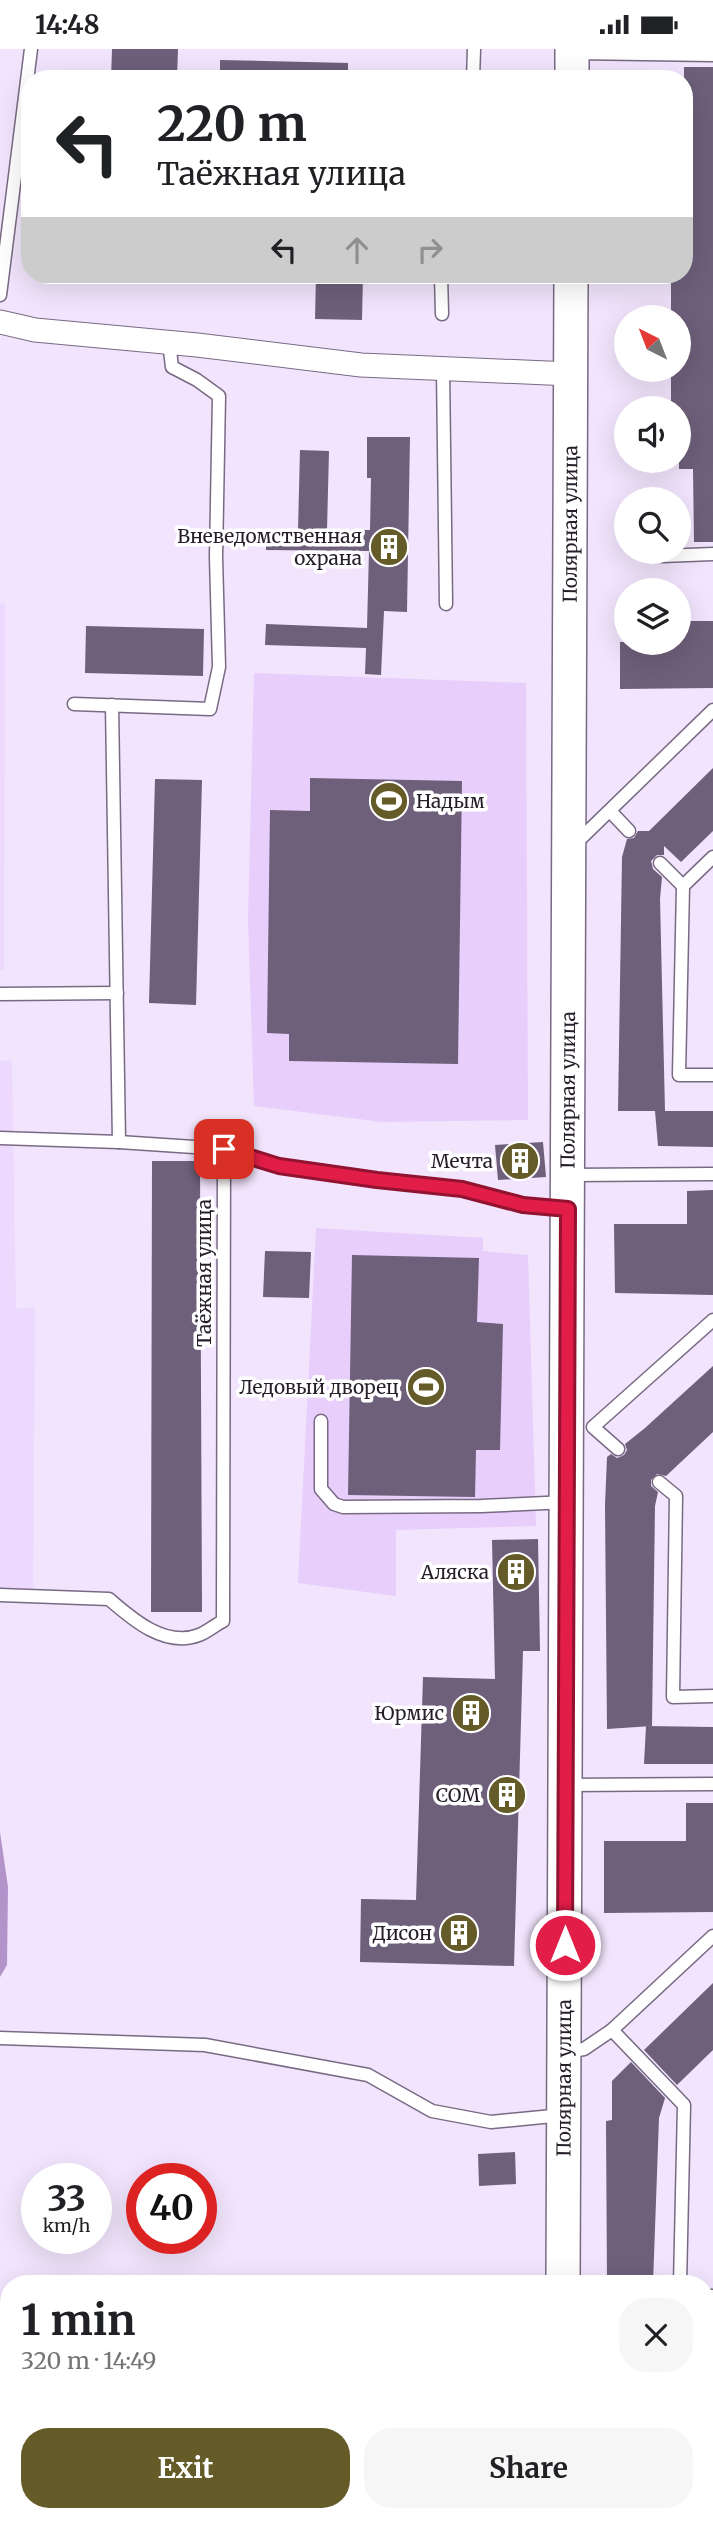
<!DOCTYPE html>
<html lang="en">
<head>
<meta charset="utf-8">
<style>
	:root { --surface:#fff; --page:#f6f6f6; --text:#202124; --muted:#757577; --accent:#645b28 }
	body { margin:0; font-family:Merriweather,serif; background:var(--page); color:var(--text); height:100vh; display:flex; flex-direction:column; font-size:26px; white-space:nowrap }
	* { box-sizing:border-box; margin:0 }
	p { font-size:23px; color:var(--muted) }
	.icon { flex:none; width:38px; height:38px; fill:none; stroke:currentColor; stroke-width:2; stroke-linecap:round; stroke-linejoin:round }
	.map { position:relative; flex:1; overflow:hidden }
	.drawer { position:absolute; left:0px; top:2226px; width:714px; height:247px; display:flex; flex-direction:column; background:var(--surface); border-radius:28px 28px 0 0; box-shadow:0 7px 28px #0002 }
	.drawer>* { flex:none }
	.banner { position:absolute; left:21px; top:21px; width:672px; height:214px; border-radius:28px; box-shadow:0 7px 28px #0002; background:#fff; color:var(--text); overflow:hidden }
	.needle { width:46px; rotate:318deg }
	.buttons { position:absolute; left:614px; top:256px; display:grid; gap:14px }
	.buttons a { display:grid; place-items:center; width:77px; height:77px; border-radius:50%; background:var(--surface); box-shadow:0 7px 28px #0002; font-size:35px }
	.speed { position:absolute; left:21px; top:2114px; display:flex; gap:14px; font-size:35px; font-weight:700; text-align:center }
	.speed>* { display:grid; place-content:center; width:91px; height:91px; border-radius:50%; background:var(--surface); box-shadow:0 7px 28px #0002; line-height:1 }
	.speed small { font-size:18px; font-weight:400 }
	.speed .limit { border:10px solid #d22; background:#fff; color:#111 }
	.pin { position:absolute; display:grid; place-items:center; width:60px; height:60px; color:#fff; margin:-30px; border-radius:14px; box-shadow:0 4px 10px #0006 }
	.me { position:absolute; width:77px; margin:-38px; rotate:0deg; stroke-linejoin:round; filter:drop-shadow(0 0 5px #0008) }
	.turn { display:flex; align-items:center; gap:24px; height:147px; padding:0 21px; font-size:32px }
	.turn .icon { width:91px; height:91px; stroke-width:2.5 }
	.turn b { display:block; font-size:49px; line-height:60px }
	.lanes { display:flex; align-items:center; height:66px; padding:0 21px; background:#0003; justify-content:center; gap:35px; direction:ltr }
	.lanes .off { opacity:.35 }
	.round { display:grid; place-items:center; flex:none; width:74px; height:74px; border-radius:28px; background:var(--page) }
	.overview { display:flex; align-items:center; justify-content:space-between; height:119px; padding:0 21px }
	h1 { font-size:42px; font-weight:700; line-height:52px }
	.cta { display:flex; gap:14px; margin-top:auto; padding:14px 21px }
	.cta a { flex:1; height:80px; border-radius:28px; background:var(--accent); color:#fff; font-size:28px; font-weight:700; line-height:80px; text-align:center }
	.cta a+a { background:var(--page); color:var(--text) }
	.status { display:flex; justify-content:space-between; align-items:center; height:49px; padding:0 35px; background:var(--surface); direction:ltr }
	.status svg { height:19px; fill:currentColor }
	.map>svg:first-child { display:block }
	.built { fill:#edd8fe }
	.green { fill:#e7cefb }
	.water { fill:#b394ca }
	.building { fill:#6e5f7a }
	.lines { fill:none; stroke-linecap:round; stroke-linejoin:round }
	.lane-casing { stroke:#796a84; stroke-width:15 }
	.street-casing { stroke:#796a84; stroke-width:25 }
	.secondary-casing { stroke:#796a84; stroke-width:36 }
	.lane { stroke:#fff; stroke-width:12 }
	.street { stroke:#fff; stroke-width:23 }
	.secondary { stroke:#fff; stroke-width:33 }
	.route-casing { stroke:#92132f; stroke-width:18 }
	.route { stroke:#e11d48; stroke-width:12 }
	.labels { text-anchor:middle; dominant-baseline:central; stroke-width:7; stroke-linejoin:round; paint-order:stroke }
	.street-label { font-size:19px; fill:#261f2a; stroke:#fff }
	.poi-label { font-size:19px; fill:#261f2a; stroke:#fff; text-anchor:end }
</style>
</head>
<body>
<div class="status"><b>14:48</b><svg viewBox="0 0 49 12"><path d="M0 12V9h3v3zM5 12V6h3v6zM10 12V3h3v9zM15 12V0h3v12zM26 1h20v11H26zM47 4h2v5h-2z"/></svg></div>
<div class="map">
<svg width="713" height="2472" viewBox="0 0 713 2472">
	<rect width="100%" height="100%" fill="#f1e4fc"/>
	<g class="built">
		<path d="M0 554 5 555 4 921H0Z"/>
		<path d="M12 1011 16 1260 35 1258 33 1540H0V1012Z"/>
		<path d="M0 2246H9V2464H304V2472H0Z"/>
		<path d="M705 2459H713V2472H612L613 2464H705Z"/>
	</g>
	<g class="green">
		<path d="M254 624 526 634 528 1071 382 1073 254 1057 248 871Z"/>
		<path d="M316 1179 483 1189V1202L528 1206 536 1477 396 1481V1547L298 1534Z"/>
	</g>
	<path class="water" d="M0 1783 8 1838 7 1916 0 1928Z"/>
	<g class="building">
		<path d="M112 0H178L177 30H111Z"/>
		<path d="M220 11 348 14V30H220Z"/>
		<path d="M684 18H713V493H694L693 420H679V359H671V320H679V268H671V226H684Z"/>
		<path d="M316 226H363L362 271 315 270Z"/>
		<path d="M367 388H410L407 563 384 562 381 626 365 625 366 599 265 596 266 575 367 579 369 502 266 501V481H298L300 401 329 402 327 481H370L371 429H367Z"/>
		<path d="M679 572H713V639L620 640V593H679Z"/>
		<path d="M86 577 204 580 203 627 85 624Z"/>
		<path d="M713 719V782L681 813 664 797V806H657L651 812 653 820 662 828 660 850 665 1062H713V1098L658 1097 655 1062H618L622 808 627 790 634 789 638 782H649Z"/>
		<path d="M310 729 462 732 458 1015 289 1012V985L267 984 270 761 310 762Z"/>
		<path d="M155 730 202 731 196 956 149 954Z"/>
		<path d="M543 1093 546 1128 498 1131 495 1096Z"/>
		<path d="M152 1112H200L202 1563H151Z"/>
		<path d="M713 1141V1246L615 1244 614 1175H687V1142Z"/>
		<path d="M265 1202 311 1203 309 1249 263 1248Z"/>
		<path d="M352 1206 479 1209 477 1273 503 1275 500 1401H476L475 1448 348 1446Z"/>
		<path d="M713 1317V1383L666 1427 657 1425 651 1431V1437L658 1443 655 1457 652 1677 607 1680 605 1456 607 1408 611 1405 617 1409 624 1406 627 1401 625 1395 645 1379Z"/>
		<path d="M538 1490 540 1602H523L514 1917 360 1913 361 1850 416 1851 423 1628 495 1630 492 1491Z"/>
		<path d="M646 1677 713 1678V1715H644Z"/>
		<path d="M686 1754H713V1863L604 1864V1792H686Z"/>
		<path d="M713 1934V2001L677 2036 644 2001Z"/>
		<path d="M631 2013 665 2049 659 2069 653 2235H607L606 2072 612 2071V2032Z"/>
		<path d="M515 2103 516 2135 479 2137 478 2105Z"/>
	</g>
	<g class="lines">
		<g class="lane-casing">
			<g id="lane">
				<path d="M573 4 713 6"/>
				<path d="M473 30 474 0"/>
				<path d="M441 226 442 265"/>
				<path d="M0 246 31 0"/>
				<path d="M443 320 446 555"/>
				<path d="M662 507 713 505"/>
				<path d="M74 655 210 660 219 618 216 508 219 347 197 331 172 318 169 293"/>
				<path d="M112 656 119 1093 224 1100 279 1117 377 1131 462 1140 523 1156 567 1160"/>
				<path d="M610 762 629 782"/>
				<path d="M574 796 713 661"/>
				<path d="M713 808 683 837 679 1026H713"/>
				<path d="M660 814 683 837"/>
				<path d="M0 945 117 944"/>
				<path d="M0 1089 119 1093"/>
				<path d="M570 1126 713 1125"/>
				<path d="M321 1372V1440L334 1455 343 1458 481 1457 567 1453"/>
				<path d="M618 1400 593 1378 713 1271"/>
				<path d="M659 1433 676 1447 673 1648 713 1647"/>
				<path d="M0 1546 109 1550C132 1570 165 1599 199 1586 207 1583 215 1576 223 1572L224 1100"/>
				<path d="M566 1736 713 1735"/>
				<path d="M0 1989 205 1996 368 2026 432 2062 491 2073 563 2066"/>
				<path d="M565 2003 584 2000 612 1981"/>
				<path d="M680 2235 684 2056 612 1981 713 1887"/>
				<path d="M705 2247H713"/>
				<path d="M22 2464V2472"/>
				<path d="M94 2464V2472"/>
				<path d="M171 2472V2464"/>
				<path d="M239 2472 240 2464"/>
			</g>
		</g>
		<g class="street-casing">
			<g id="street">
				<path d="M0 273 35 281 197 296 361 316 570 325"/>
				<path d="M575 2472V2464"/>
			</g>
		</g>
		<g class="secondary-casing">
			<g id="secondary">
				<path d="M572 30V0"/>
				<path id="s1" d="M563 2235 571 226"/>
				<path d="M705 2409H713"/>
			</g>
		</g>
		<use href="#lane" class="lane"/>
		<use href="#street" class="street"/>
		<use href="#secondary" class="secondary"/>
	</g>
	<g class="lines">
		<g class="route-casing">
			<path id="route" d="M224 1100 279 1117 377 1131 462 1140 523 1156 568 1160 565 1896"/>
		</g>
		<use href="#route" class="route"/>
	</g>
	<defs>
		<g id="building-disc" transform="scale(2.0125)"><circle r="9.5" fill="#645b28" stroke="#fff"/><path d="M-4-6H4V6H1V3H-1V6H-4ZM-2.5-4.3h1.7v1.8h-1.7ZM.8-4.3h1.7v1.8H.8ZM-2.5-1h1.7V.8h-1.7ZM.8-1h1.7V.8H.8Z" fill="#fff"/></g>
		<g id="stadium-disc" transform="scale(2.0125)"><circle r="9.5" fill="#645b28" stroke="#fff"/><path d="M0-5a6.5 5 0 1 0 0 10a6.5 5 0 1 0 0-10ZM-3.5-1.8h7v3.6h-7Z" fill="#fff"/></g>
	</defs>
	<g fill-rule="evenodd">
		<use href="#building-disc" x="389" y="498"/>
		<use href="#stadium-disc" x="389" y="752"/>
		<use href="#building-disc" x="520" y="1112"/>
		<use href="#stadium-disc" x="426" y="1338"/>
		<use href="#building-disc" x="516" y="1523"/>
		<use href="#building-disc" x="471" y="1664"/>
		<use href="#building-disc" x="507" y="1746"/>
		<use href="#building-disc" x="459" y="1884"/>
	</g>
	<g class="labels">
		<g class="street-label">
			<text stroke="none"><textPath href="#s1" startOffset="1760">Полярная улица</textPath></text>
			<text stroke="none"><textPath href="#s1" startOffset="1194">Полярная улица</textPath></text>
			<text transform="translate(204 1224) rotate(-90)">Таёжная улица</text>
			<text stroke="none"><textPath href="#s1" startOffset="206">Полярная улица</textPath></text>
		</g>
		<g class="poi-label">
			<text x="362" y="487">Вневедомственная<tspan x="362" dy="22">охрана</tspan></text>
			<text x="416" y="752" text-anchor="start">Надым</text>
			<text x="493" y="1112">Мечта</text>
			<text x="399" y="1338">Ледовый дворец</text>
			<text x="489" y="1523">Аляска</text>
			<text x="444" y="1664">Юрмис</text>
			<text x="480" y="1746">СОМ</text>
			<text x="432" y="1884">Дисон</text>
		</g>
	</g>
</svg>
<div class="buttons">
<a><svg class="needle" viewBox="-14 -14 28 28"><path d="M0-13l5 13h-10z" fill="#e53935"/><path d="M0 13l5-13h-10z" fill="#757577"/></svg></a>
<a><svg class="icon" aria-label="sound" viewBox="0 0 24 24"><path d="M4 9h4l5-4v14l-5-4H4zM17 9q2 3 0 6"/></svg></a>
<a><svg class="icon" aria-label="search" viewBox="0 0 24 24"><circle cx="10" cy="10" r="6"/><path d="M15 15l6 6"/></svg></a>
<a><svg class="icon" aria-label="layers" viewBox="0 0 24 24"><path d="M12 4l9 5-9 5-9-5zM3 14l9 5 9-5"/></svg></a>
</div>
<div class="speed"><div>33<small>km/h</small></div><div class="limit">40</div></div>
<div class="pin" style="left:224px;top:1100px;background:#d93025"><svg class="icon" aria-label="arrive" viewBox="0 0 24 24"><path d="M6 21V4h12l-3 4 3 4H6"/></svg></div>
<svg class="me" style="left:565px;top:1896px" viewBox="-20 -20 40 40"><circle r="17" fill="#e11d48" stroke="#fff" stroke-width="3"/><path d="M0-11L8 9 0 5-8 9z" fill="#fff"/></svg>
<div class="banner">
<div class="turn"><svg class="icon" aria-label="left" viewBox="0 0 24 24"><path d="M17 20v-9H6M10 6l-5 5 5 5"/></svg><div><b>220 m</b>Таёжная улица</div></div>
<div class="lanes"><svg class="icon" aria-label="left" viewBox="0 0 24 24"><path d="M17 20v-9H6M10 6l-5 5 5 5"/></svg><svg class="icon off" aria-label="ahead" viewBox="0 0 24 24"><path d="M12 20V5M6 11l6-6 6 6"/></svg><svg class="icon off" aria-label="right" viewBox="0 0 24 24"><path d="M7 20v-9h11M14 6l5 5-5 5"/></svg></div>
</div>
<section class="drawer">
<div class="overview"><div><h1>1 min</h1><p>320 m · 14:49</p></div><a class="round"><svg class="icon" aria-label="close" viewBox="0 0 24 24"><path d="M6 6l12 12M18 6L6 18"/></svg></a></div>
<div class="cta"><a>Exit</a><a>Share</a></div>
</section>
</div>
</body>
</html>
